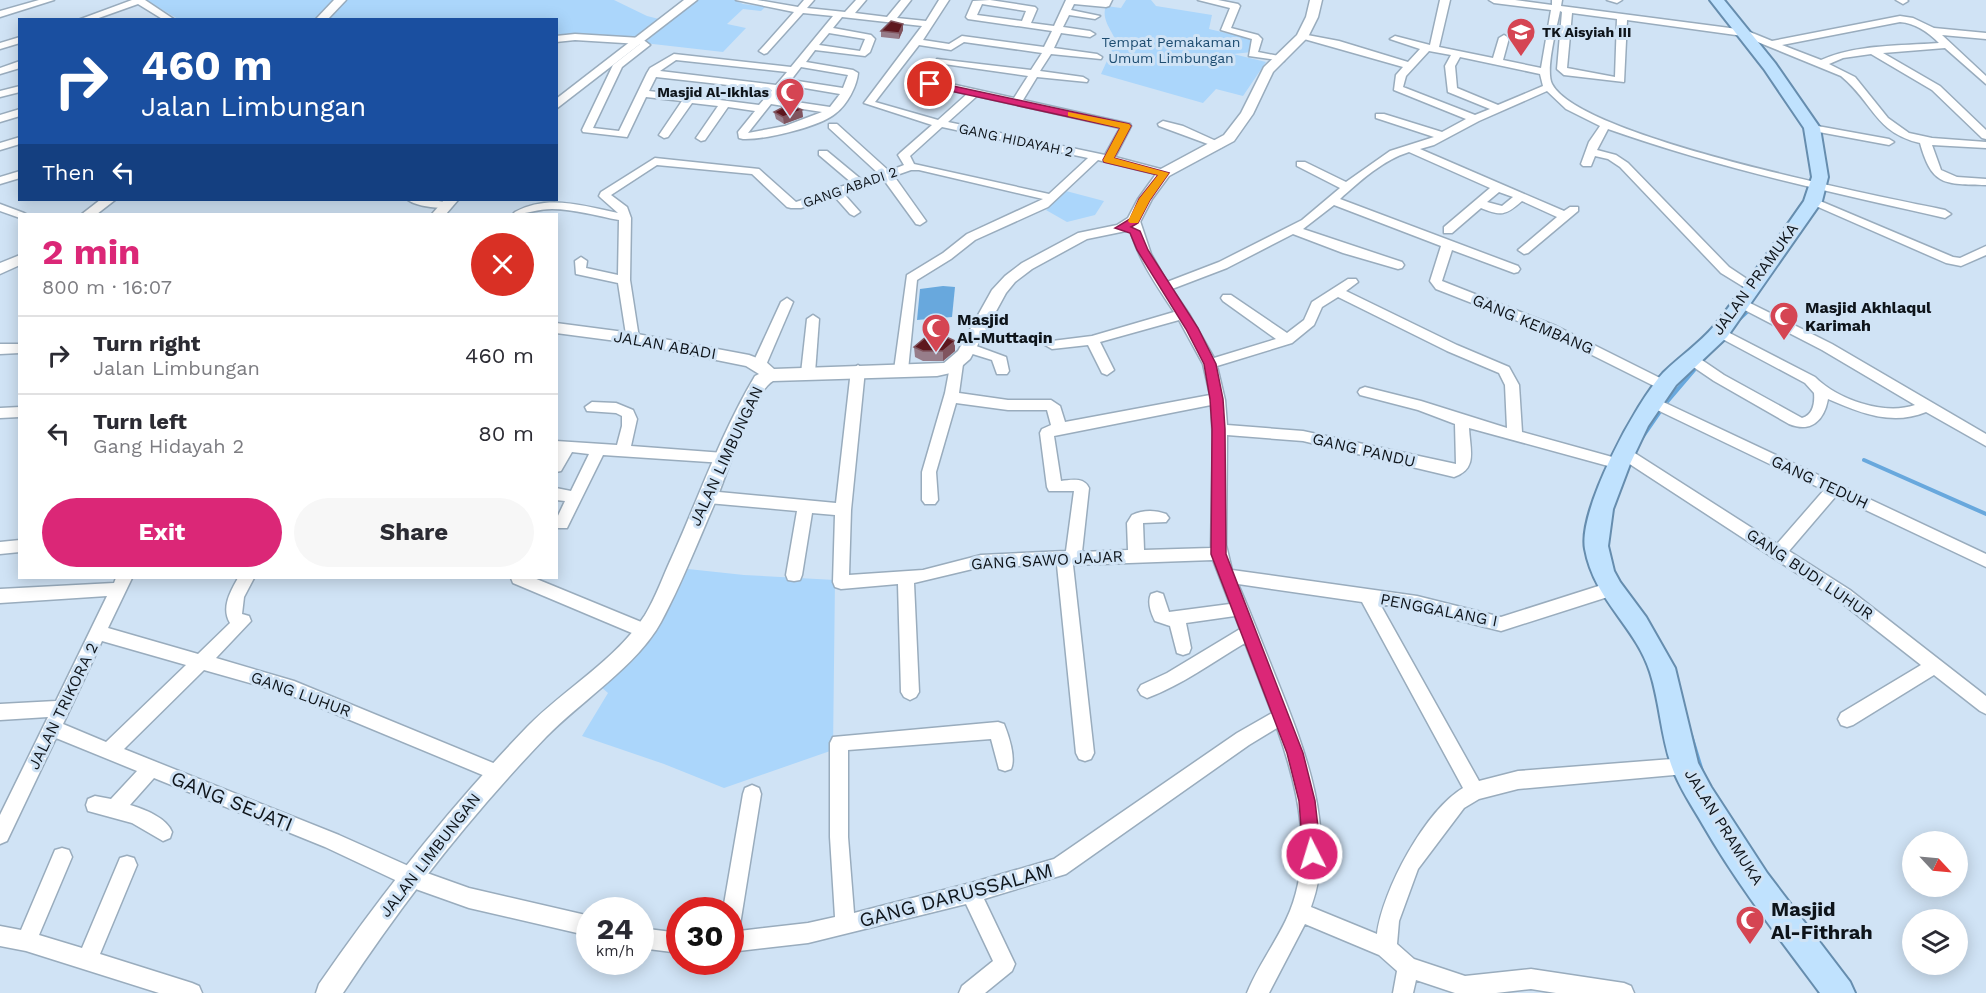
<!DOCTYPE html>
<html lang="en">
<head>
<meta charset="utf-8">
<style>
	:root { --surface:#fff; --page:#f7f7f7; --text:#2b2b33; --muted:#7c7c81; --line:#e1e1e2; --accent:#db2777 }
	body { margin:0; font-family:"Work Sans",sans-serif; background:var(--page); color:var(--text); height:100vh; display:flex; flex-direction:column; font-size:22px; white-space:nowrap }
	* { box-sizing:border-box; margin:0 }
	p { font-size:20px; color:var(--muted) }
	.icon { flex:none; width:33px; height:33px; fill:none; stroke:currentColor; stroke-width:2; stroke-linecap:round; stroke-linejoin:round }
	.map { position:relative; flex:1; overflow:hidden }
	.panel { position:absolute; left:18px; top:213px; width:540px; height:366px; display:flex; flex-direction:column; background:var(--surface); border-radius:0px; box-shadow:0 3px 15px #0003 }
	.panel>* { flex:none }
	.banner { position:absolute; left:18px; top:18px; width:540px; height:183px; border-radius:0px; box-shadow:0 3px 15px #0003; background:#1a4fa0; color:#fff; overflow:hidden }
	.needle { width:39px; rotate:116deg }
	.buttons { position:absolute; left:1902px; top:831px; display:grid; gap:12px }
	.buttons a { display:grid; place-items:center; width:66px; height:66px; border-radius:50%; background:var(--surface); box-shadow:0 3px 15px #0003; font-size:30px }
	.speed { position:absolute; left:576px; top:897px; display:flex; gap:12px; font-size:30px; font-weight:700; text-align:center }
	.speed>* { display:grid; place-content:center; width:78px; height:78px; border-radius:50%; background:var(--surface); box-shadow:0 3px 15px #0003; line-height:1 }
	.speed small { font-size:15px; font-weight:400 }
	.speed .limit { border:9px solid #d22; background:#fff; color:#111 }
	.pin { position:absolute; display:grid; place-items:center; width:51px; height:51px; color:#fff; margin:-26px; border:3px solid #fff; border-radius:50%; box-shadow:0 2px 6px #0007 }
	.me { position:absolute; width:66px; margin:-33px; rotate:355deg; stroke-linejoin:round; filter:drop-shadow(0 0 4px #0008) }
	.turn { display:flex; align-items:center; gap:21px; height:126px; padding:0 24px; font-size:27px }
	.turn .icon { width:78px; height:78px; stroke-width:2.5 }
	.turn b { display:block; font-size:42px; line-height:51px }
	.then { display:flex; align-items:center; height:57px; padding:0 24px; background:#0003; gap:12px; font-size:22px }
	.round { display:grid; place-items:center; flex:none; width:63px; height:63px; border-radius:32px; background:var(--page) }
	.summary { display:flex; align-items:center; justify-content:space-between; height:102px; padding:0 24px }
	h1 { font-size:36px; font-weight:700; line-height:45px; color:var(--accent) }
	.action { display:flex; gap:12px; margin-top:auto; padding:12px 24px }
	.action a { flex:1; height:69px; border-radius:36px; background:var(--accent); color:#fff; font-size:24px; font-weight:700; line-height:69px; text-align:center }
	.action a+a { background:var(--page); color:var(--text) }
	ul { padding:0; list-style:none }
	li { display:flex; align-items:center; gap:18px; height:78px; padding:0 24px; border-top:2px solid var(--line) }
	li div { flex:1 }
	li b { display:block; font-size:22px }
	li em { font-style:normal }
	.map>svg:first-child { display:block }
	.green { fill:#abd6fb }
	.water { fill:#68a8dd }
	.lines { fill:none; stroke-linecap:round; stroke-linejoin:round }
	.stream-far1 { stroke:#68a8dd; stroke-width:4 }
	.stream { stroke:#68a8dd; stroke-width:4.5 }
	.minor-casing { stroke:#99acbd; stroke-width:3 }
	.tertiary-casing { stroke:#99acbd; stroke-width:3 }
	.primary-casing { stroke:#668dae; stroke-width:4 }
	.minor { fill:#fff; fill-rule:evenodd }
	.tertiary { fill:#fff; fill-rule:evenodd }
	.primary { fill:#c0e2fe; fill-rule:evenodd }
	.wall { fill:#977d8a }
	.shaded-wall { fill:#80545e }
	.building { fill:#5e171e; stroke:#80545e; stroke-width:1.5 }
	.route { fill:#db2777; stroke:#8e194d; stroke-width:1.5 }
	.slow { fill:#f59e0b }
	.labels { text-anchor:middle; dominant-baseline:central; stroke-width:6; stroke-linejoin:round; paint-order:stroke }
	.far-poi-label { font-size:14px; font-weight:bold; fill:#0e141a; stroke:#d0e3f5; text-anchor:start }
	.far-park-label { font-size:14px; fill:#1d4c70; stroke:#d0e3f5 }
	.far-street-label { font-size:14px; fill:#0e141a; stroke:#d0e3f5 }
	.street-label { font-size:16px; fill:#0e141a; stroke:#d0e3f5 }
	.poi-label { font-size:16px; font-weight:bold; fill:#0e141a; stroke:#d0e3f5; text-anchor:start }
	.near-street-label { font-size:20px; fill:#0e141a; stroke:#d0e3f5 }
	.near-poi-label { font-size:20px; font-weight:bold; fill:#0e141a; stroke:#d0e3f5; text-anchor:start }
</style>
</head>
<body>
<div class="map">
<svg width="1986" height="993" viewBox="0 0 1986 993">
	<rect width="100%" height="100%" fill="#d0e3f5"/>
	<g class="green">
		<path d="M146 0H333L314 19H178Z"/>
		<path d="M344 0H614L647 16 663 20 636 39 557 37 556 20H324Z"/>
		<path d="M697 0H735L743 4 765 7 761 11 743 9 727 24 746 28 723 52 644 43Z"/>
		<path d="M1126 0H1151L1156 6 1212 15 1209 29 1252 39V52L1233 54 1266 62 1243 96 1216 89 1203 103 1101 74 1116 41C1111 29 1101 19 1106 6L1121 8Z"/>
		<path d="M1066 191 1104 201 1095 215 1067 222 1046 210Z"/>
		<path d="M688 569 744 575 835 580 833 750 724 788 664 764 582 736 608 693 600 686 654 633Z"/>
	</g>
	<path class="water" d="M943 286 955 287 952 317 917 320 920 289Z"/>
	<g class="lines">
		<g class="stream-far1">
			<path d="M1737 321 1749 310"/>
			<path d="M1703 360 1709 353"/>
			<path d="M1666 403 1695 369"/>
			<path d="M1641 439 1661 410"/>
			<path d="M1864 460 1986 514"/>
		</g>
		<path class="stream" d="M1691 736 1702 772"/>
		<g class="minor-casing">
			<g id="minor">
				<path d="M39 0H54L0 17V11Z"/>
				<path d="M132 0H145L175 20H164L138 4 93 20H78Z"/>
				<path d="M736 0H757L798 7 804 0H814L807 8 845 12 856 0H866L855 13 887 17 901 0H911L897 18 926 21 939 0H949L923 40 949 44 962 36 1044 47 1052 31 968 19 966 17 973 1 990 0 1035 7 1037 9 1031 23 1054 26 1066 0H1112L1109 6 1106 7 1074 4 1071 10 1100 16 1095 19 1069 15 1063 27 1090 31 1095 34 1090 37 1061 33 1054 48 1097 54 1102 57 1101 59 1051 54 1040 71 1083 77 1088 80 1087 82 1037 77 1023 100 1130 124 1131 126 1115 157 1168 171 1170 173 1164 176 1098 160 1048 207 975 240 951 259 917 280 908 370 901 375 894 370 907 275 943 253 967 234 1043 199 919 170H911L894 176 926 221 920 225 916 224 884 180 844 194 860 212 854 216 850 214 835 197 801 208H791L787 207 752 174 657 165 611 195 627 207 631 218 630 280 639 338 637 341H627L618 283 576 274 575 261 581 257 587 261 586 268 618 275 619 220C597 216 574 209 552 209 538 209 527 214 513 214L515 212C548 194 583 206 618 213L601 198 599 196 601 192 655 158 759 169 796 202 852 183 819 155V151H827L862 180 879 174 829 128V124H837L889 171 904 165 898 155 900 153 932 125 864 103 922 26 842 17 833 28 871 35 875 39 870 52 865 56 815 50 806 62 853 70 858 73C857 86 847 105 836 113 820 127 764 140 743 139L739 138 738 132 755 111 728 107 705 140 701 141 696 138 718 106 692 103 668 137 664 138 659 135 682 101 646 97 627 137 583 132 582 130 613 65 640 44 575 40 556 42V36L575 34 641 38 650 45 622 67 593 128 619 131 647 73 650 68 674 54 791 67 833 16 803 13 767 53 764 54 759 51 761 49 794 12ZM982 4 1026 11 1022 21 977 15ZM829 33 865 39 860 51 819 45ZM964 42 1042 53 1031 70 937 59 922 82 923 84 967 94 938 120 875 102 919 45 951 50ZM676 60 787 72 776 85 660 71ZM944 64 1028 76 1014 98 933 80ZM801 67 848 75 843 88 791 80ZM656 77 772 90 759 105 649 91ZM787 85 840 94 830 107 776 99ZM977 96 1120 128 1105 155 948 122ZM771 104 822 112 785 126 748 133ZM942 127 1088 158 1049 194 914 164 910 156Z"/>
				<path d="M1198 0H1218L1238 4 1240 6 1231 28 1258 35 1262 39 1258 52 1284 57V61L1249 56 1252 39 1221 30 1230 8Z"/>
				<path d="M1440 0H1450L1439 47 1493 58 1499 38 1504 35 1509 38 1503 60 1541 68 1551 10 1494 3 1489 0H1515L1552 5V0H1562L1561 6 1745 30 1772 41 1900 16 1913 18 1934 28 1986 33V39L1942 35 1986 76V84L1945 48 1883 53 1940 86 1986 130V139L1982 138 1932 90 1871 54 1843 58 1829 64 1855 77 1888 118 1909 133 1932 138 1986 142V148L1932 145 1941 170 1957 177 1986 179V185C1944 184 1932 186 1920 143 1875 133 1873 102 1841 76L1743 36 1627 20 1624 82 1564 75 1557 69 1562 12 1560 11C1557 27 1545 70 1552 84 1580 138 1877 196 1945 210L1951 214 1945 218C1831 192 1718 168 1608 129L1597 150 1616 155 1628 163 1729 267 1756 285 1758 288 1752 292 1721 273 1620 167 1608 159 1595 156 1591 166H1583L1581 164 1589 142 1600 126 1566 109 1547 91 1479 121 1434 145 1420 149 1564 211 1570 207H1578V211L1528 253 1524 254 1518 250 1557 217 1522 201C1505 216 1501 216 1481 208L1452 233H1444V227L1490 188 1409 152C1383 160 1360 181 1340 199L1518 266 1520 269 1518 272 1514 273 1452 250 1442 281 1556 326 1670 383 1672 386 1670 389H1660L1546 332 1436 289 1430 281 1441 246 1334 205 1303 229 1402 262 1404 265 1402 268 1398 269 1343 253 1293 234 1227 268 1172 289 1189 314 1214 358 1276 339 1223 301 1221 298 1223 295H1231L1287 333 1304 320 1312 302 1348 279H1356L1358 282 1346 291 1457 345 1509 367 1519 385 1522 432 1623 460 1618 454 1620 450H1630L1777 544 1824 490 1649 406 1647 403 1649 400H1659L1986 554V567L1836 496 1789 551 1850 590 1986 696V714L1980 711 1934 675 1853 725 1847 727 1841 725 1838 719 1841 713 1921 665 1838 600 1625 461 1626 464 1624 468 1619 469 1469 428C1470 450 1478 469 1454 477L1303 441 1227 435 1226 545 1232 570 1417 596 1501 617 1611 582 1617 584 1619 589 1617 594 1501 631 1417 610 1380 604 1479 781 1518 771 1685 758 1691 760 1694 766 1691 772 1685 774 1518 789 1479 799 1464 808 1418 869 1399 921 1397 944 1414 959 1465 976 1531 969 1624 983 1631 986 1634 993H1556L1531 989 1496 993H1455L1416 980 1413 993H1393L1397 971 1379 955 1305 924 1269 993H1247C1257 968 1274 945 1286 920 1315 859 1299 790 1277 728L1249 745 1066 874 984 899 1015 964 1012 971 985 993H959L962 986 993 961 966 904 808 943 730 952V910H723L743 794 745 788 752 785 759 788 761 794 739 931 808 923 835 917 830 837V743L833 737 998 722 1004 724C1009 736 1016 758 1011 769L1005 771 999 769 991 739 848 750V837L854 913 971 883 1054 859 1237 733 1272 713 1245 643C1213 662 1182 685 1147 698L1141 695 1138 690 1141 685 1167 673 1240 629 1235 616 1186 623 1191 648 1189 653 1183 655 1177 653 1170 626 1155 621C1151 613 1147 602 1151 594L1157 592 1163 594 1169 612 1230 604 1213 560 1073 565 1094 753 1091 759 1085 761 1079 759 1076 753 1057 565 981 567 914 583 919 692 916 697 910 700 904 697 901 692 898 584 841 589 835 587 833 582 835 515 812 513 802 575 800 580 794 581 788 580 786 575 797 511 708 503 703 501 700 497 703 493 708 491 836 503 851 370 858 365 865 370 851 510 849 575 923 570 981 555 1066 551 1074 491H1049L1047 487 1040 433 1042 429 1051 425 1047 410H1008L956 403 936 472 938 500 935 504H925L922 500V472L945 393 951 361 956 359 963 364 959 393 1008 400H1051L1060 406 1065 422 1210 395 1203 364 1179 320 1100 342 1114 370 1107 375 1102 373 1088 345 1052 349 1045 345 1052 341 1092 336 1174 312C1155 283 1135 255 1128 221L1130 218 1134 217 1140 221 1151 254 1167 282 1219 262 1302 220 1340 188 1297 166V162H1305L1346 182 1390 151 1434 137 1376 118V114H1384L1442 132 1466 119 1394 90 1396 75 1403 67 1297 37 1302 34 1339 41 1408 62 1420 49 1390 39 1395 36 1430 45ZM1572 13 1617 19 1615 77 1567 68ZM1900 22C1915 23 1928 32 1939 43 1900 46 1857 44 1821 60L1782 45ZM1429 51 1451 55 1445 66 1448 92 1490 109 1475 115 1403 87 1406 76ZM1460 57 1540 74 1543 86 1498 105 1457 88 1455 66ZM1499 192 1513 197 1502 206 1487 202ZM1338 297 1447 351 1499 373 1505 385 1507 428 1421 401 1365 387 1360 389 1358 392 1360 395 1418 410 1455 424 1456 464 1303 431 1227 425 1225 400 1217 366 1292 343 1314 325 1322 307ZM1211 405 1213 440 1211 548 1144 550 1143 523 1166 522 1169 518 1166 514C1155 510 1143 510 1132 515L1127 523 1128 550 1082 552 1089 488C1084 477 1071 480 1061 481L1054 436ZM1238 584 1362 602 1463 788C1425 811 1383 889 1377 934L1311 907C1340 828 1300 738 1271 665 1260 638 1250 611 1238 584Z"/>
				<path d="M1607 0H1622L1617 3Z"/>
				<path d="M1896 0H1907L1908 1 1903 4Z"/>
				<path d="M20 37V43L0 49V43Z"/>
				<path d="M20 61V68L0 74V68Z"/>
				<path d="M20 86V92L0 97V91Z"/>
				<path d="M20 109V116L0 122V115Z"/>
				<path d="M1163 121 1183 126 1225 145 1220 148 1216 147 1159 126 1158 124Z"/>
				<path d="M1812 125 1889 139 1894 142 1889 145 1808 130V126Z"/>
				<path d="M20 137V144L0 150V143Z"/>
				<path d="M20 171V178L0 184V177Z"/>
				<path d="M1813 198 1953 257 1960 258 1986 246V255L1961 266 1946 263 1809 203V199Z"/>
				<path d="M408 200H433L450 203 452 205C444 211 416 206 408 200Z"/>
				<path d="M0 204 24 213 26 214H20V218L0 211Z"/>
				<path d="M787 298 793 302 766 365 759 370 754 368 752 365 781 302Z"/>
				<path d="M1742 299 1832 344 1986 434V446L1926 412C1892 426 1860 413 1828 399 1824 421 1811 433 1789 424L1714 381 1686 362 1684 359 1686 356H1696L1724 375 1802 418C1813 415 1815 403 1814 393L1805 383 1715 335 1713 332 1715 329 1720 328 1815 377C1837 399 1884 416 1915 405L1822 350 1737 306 1736 303Z"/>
				<path d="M813 315 819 319 815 373 808 378 801 373 807 319Z"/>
				<path d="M968 343 1006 357 1009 371 1007 374H997L992 360 963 351 961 348 963 345Z"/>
				<path d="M0 344H20V353L0 354Z"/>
				<path d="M592 402 616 403 633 410 637 419 631 446 724 453 731 458 724 463 603 455 567 528H557L556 520 565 501 556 500V488L571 491 589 454 572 452 561 471 556 472V441L617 445 622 426V416L616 413 587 411 585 407Z"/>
				<path d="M20 407V417L0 418V408Z"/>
				<path d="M20 540V552L0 554V542Z"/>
				<path d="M116 578H132L108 628 198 654 230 623C221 608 230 592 238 578H254L244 597 242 614 249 616 251 621 216 658 294 681 503 767 506 773 503 779 497 781 285 693 204 670 124 749 339 835 413 868 469 888 590 916V936L469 908 410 887 325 847 154 778 130 805C144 809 167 818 172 832L170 838 163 841 132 823 88 811 86 805 88 799 95 796 111 799 137 771 56 738 7 841 0 844V815L48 717 0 720V704L56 701 107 596 0 603V589L114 583ZM102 641 186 665 106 742 63 724Z"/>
				<path d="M511 578H534L651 626 653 631 651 636 645 638 639 636 513 583Z"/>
				<path d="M62 848 69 850 72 857 39 935 82 948 120 858 127 856 134 858 137 865 100 954 192 983 199 986 202 993H159L26 951 0 946V926L21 930 55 850Z"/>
				<path d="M640 928 680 933V953L640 948Z"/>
			</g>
		</g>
		<g class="tertiary-casing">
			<g id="tertiary">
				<path d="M334 0H346L327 20H315Z"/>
				<path d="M684 0H697L556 109V99Z"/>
				<path d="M1310 0H1322L1318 17 1308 37 1273 72 1253 114 1234 141 1169 176 1152 199 1139 224 1126 231 1087 239 1032 269 1015 282 1006 293 970 359 955 372 937 376 773 381C753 392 727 473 717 498 699 539 682 583 661 622 638 665 580 702 546 737 470 816 403 902 343 993H316L319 984C382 893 450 807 527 727 564 689 616 660 645 615 656 597 663 576 672 557 699 497 721 433 755 376L759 374 746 366 632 343 556 333V323L632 333 749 355 765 361 774 369 944 363 958 351 992 290 1005 276 1022 263 1078 233 1117 225 1128 218 1138 199 1159 170 1224 135 1241 113 1264 67 1297 35 1306 17Z"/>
				<path d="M100 200H115L97 214H82Z"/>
				<path d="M444 200H458L446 214H432Z"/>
				<path d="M20 255V265L0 274V263Z"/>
			</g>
		</g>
		<g class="primary-casing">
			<path id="primary" d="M1710 0H1724L1775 63 1820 128 1828 177 1822 201 1727 337 1676 385 1648 426 1630 464 1613 509 1608 546 1614 571 1620 582 1646 617 1675 668 1698 763 1711 787 1767 873 1850 982 1855 993H1820C1779 938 1737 884 1703 825 1692 806 1679 787 1672 767 1661 737 1660 703 1650 672 1636 627 1594 600 1585 549 1578 510 1636 402 1663 373 1679 357 1700 343 1714 326 1746 286 1775 242 1804 201L1812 177 1804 128 1764 69Z"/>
		</g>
		<use href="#minor" class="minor"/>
		<use href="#tertiary" class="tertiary"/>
		<use href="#primary" class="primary"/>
	</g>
	<g class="wall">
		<path d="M903 30 899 39 881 37V31Z"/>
		<path d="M802 110 803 117 784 124 776 119 774 112Z"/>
		<path d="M955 341V351L943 361H923L915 357 914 347Z"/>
	</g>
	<g class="shaded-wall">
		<path d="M903 24V30L899 39V33Z"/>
		<path d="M802 110 803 117 784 124 783 117Z"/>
		<path d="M955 341V351L943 361V351Z"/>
	</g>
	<g class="building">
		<path d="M891 21 903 24 899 33 881 31Z"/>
		<path d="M789 104 802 110 783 117 774 112Z"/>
		<path d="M933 331 955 341 943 351H923L914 347Z"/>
	</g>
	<path class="route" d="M930 81 1129 124 1131 126 1114 158 1169 173 1150 200 1138 223 1131 227 1140 231 1148 250 1198 328 1216 364 1223 399 1225 429 1226 554 1303 753 1315 801 1321 854 1318 860 1312 863 1306 860 1303 854 1299 801 1287 753 1211 554 1212 429 1210 399 1204 364 1186 329 1137 250 1130 233 1115 228 1130 219 1139 199 1158 175 1104 162 1103 160 1120 128 927 86V82Z"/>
	<path class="slow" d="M1068 112 1129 124 1131 126 1114 158 1169 173 1150 200 1138 223H1130L1128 221 1139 199 1158 175 1104 162 1103 160 1120 128 1068 116Z"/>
	<defs>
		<g id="school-pin" transform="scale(1.5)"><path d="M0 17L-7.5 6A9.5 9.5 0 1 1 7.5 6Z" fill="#d54553" stroke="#d0e3f5"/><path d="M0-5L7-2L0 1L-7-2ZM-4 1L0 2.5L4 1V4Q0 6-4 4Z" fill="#fff"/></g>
		<g id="mosque-pin" transform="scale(1.5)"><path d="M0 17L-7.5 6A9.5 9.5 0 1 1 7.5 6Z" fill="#d54553" stroke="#d0e3f5"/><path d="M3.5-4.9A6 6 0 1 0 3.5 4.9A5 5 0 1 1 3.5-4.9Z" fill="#fff"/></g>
	</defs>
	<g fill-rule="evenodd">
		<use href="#school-pin" x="1521" y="32"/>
		<use href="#mosque-pin" x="790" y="92"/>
		<use href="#mosque-pin" x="1784" y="316"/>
		<use href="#mosque-pin" x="936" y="328"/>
		<use href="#mosque-pin" x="1750" y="920"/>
	</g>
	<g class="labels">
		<g class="far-poi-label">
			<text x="1542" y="32">TK Aisyiah III</text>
			<text x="769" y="92" text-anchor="end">Masjid Al-Ikhlas</text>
		</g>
		<g class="far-park-label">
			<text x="1171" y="42">Tempat Pemakaman<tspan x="1171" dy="16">Umum Limbungan</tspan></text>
		</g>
		<g class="far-street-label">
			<text transform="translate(1016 140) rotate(12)">GANG HIDAYAH 2</text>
			<text transform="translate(850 187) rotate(-19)">GANG ABADI 2</text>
		</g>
		<g class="street-label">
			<text transform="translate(1755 279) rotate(-54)">JALAN PRAMUKA</text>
			<text transform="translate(1533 324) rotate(23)">GANG KEMBANG</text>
			<text transform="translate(665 345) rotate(10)">JALAN ABADI</text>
			<text transform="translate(1364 450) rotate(13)">GANG PANDU</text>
			<text transform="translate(726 456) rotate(-65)">JALAN LIMBUNGAN</text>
			<text transform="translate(1820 482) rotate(25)">GANG TEDUH</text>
			<text transform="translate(1047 560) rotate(-3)">GANG SAWO JAJAR</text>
			<text transform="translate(1810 574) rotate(34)">GANG BUDI LUHUR</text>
			<text transform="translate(1439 610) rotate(11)">PENGGALANG I</text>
			<text transform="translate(301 694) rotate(20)">GANG LUHUR</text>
			<text transform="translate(63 706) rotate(-64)">JALAN TRIKORA 2</text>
			<text transform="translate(1724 827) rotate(58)">JALAN PRAMUKA</text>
			<text transform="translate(430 855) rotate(-52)">JALAN LIMBUNGAN</text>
		</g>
		<g class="poi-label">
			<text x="1805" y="307">Masjid Akhlaqul<tspan x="1805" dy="18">Karimah</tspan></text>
			<text x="957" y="319">Masjid<tspan x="957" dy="18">Al-Muttaqin</tspan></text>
		</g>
		<g class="near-street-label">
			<text transform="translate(232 801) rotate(22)">GANG SEJATI</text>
			<text transform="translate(956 895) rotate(-15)">GANG DARUSSALAM</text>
		</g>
		<g class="near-poi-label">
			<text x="1771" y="909">Masjid<tspan x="1771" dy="23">Al-Fithrah</tspan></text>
		</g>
	</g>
</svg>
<div class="buttons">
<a><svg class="needle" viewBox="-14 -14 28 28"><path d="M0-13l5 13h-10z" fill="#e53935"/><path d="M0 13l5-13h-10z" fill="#7c7c81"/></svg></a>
<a><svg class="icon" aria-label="layers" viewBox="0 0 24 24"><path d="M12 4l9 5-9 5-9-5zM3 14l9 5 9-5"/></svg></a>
</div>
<div class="speed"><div>24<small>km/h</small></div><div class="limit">30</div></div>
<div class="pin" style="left:930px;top:84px;background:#d93025"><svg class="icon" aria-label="arrive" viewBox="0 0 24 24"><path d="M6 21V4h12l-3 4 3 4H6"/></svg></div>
<svg class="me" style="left:1312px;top:854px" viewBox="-20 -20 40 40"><circle r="17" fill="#db2777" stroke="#fff" stroke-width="3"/><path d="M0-11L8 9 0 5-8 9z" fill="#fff"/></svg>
<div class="banner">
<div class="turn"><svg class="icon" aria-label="right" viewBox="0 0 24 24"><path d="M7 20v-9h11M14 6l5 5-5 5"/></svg><div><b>460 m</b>Jalan Limbungan</div></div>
<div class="then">Then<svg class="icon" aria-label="left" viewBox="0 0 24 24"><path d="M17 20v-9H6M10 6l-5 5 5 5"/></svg></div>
</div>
<section class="panel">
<div class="summary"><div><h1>2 min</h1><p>800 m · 16:07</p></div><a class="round" style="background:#d93025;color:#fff"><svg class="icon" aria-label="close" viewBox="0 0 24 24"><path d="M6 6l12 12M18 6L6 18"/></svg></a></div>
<ul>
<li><svg class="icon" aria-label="right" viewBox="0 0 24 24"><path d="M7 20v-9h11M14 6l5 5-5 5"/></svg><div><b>Turn right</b><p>Jalan Limbungan</p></div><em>460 m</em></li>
<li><svg class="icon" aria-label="left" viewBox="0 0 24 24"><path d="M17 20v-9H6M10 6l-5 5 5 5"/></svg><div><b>Turn left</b><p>Gang Hidayah 2</p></div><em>80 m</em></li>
</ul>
<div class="action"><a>Exit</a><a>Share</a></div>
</section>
</div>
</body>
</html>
